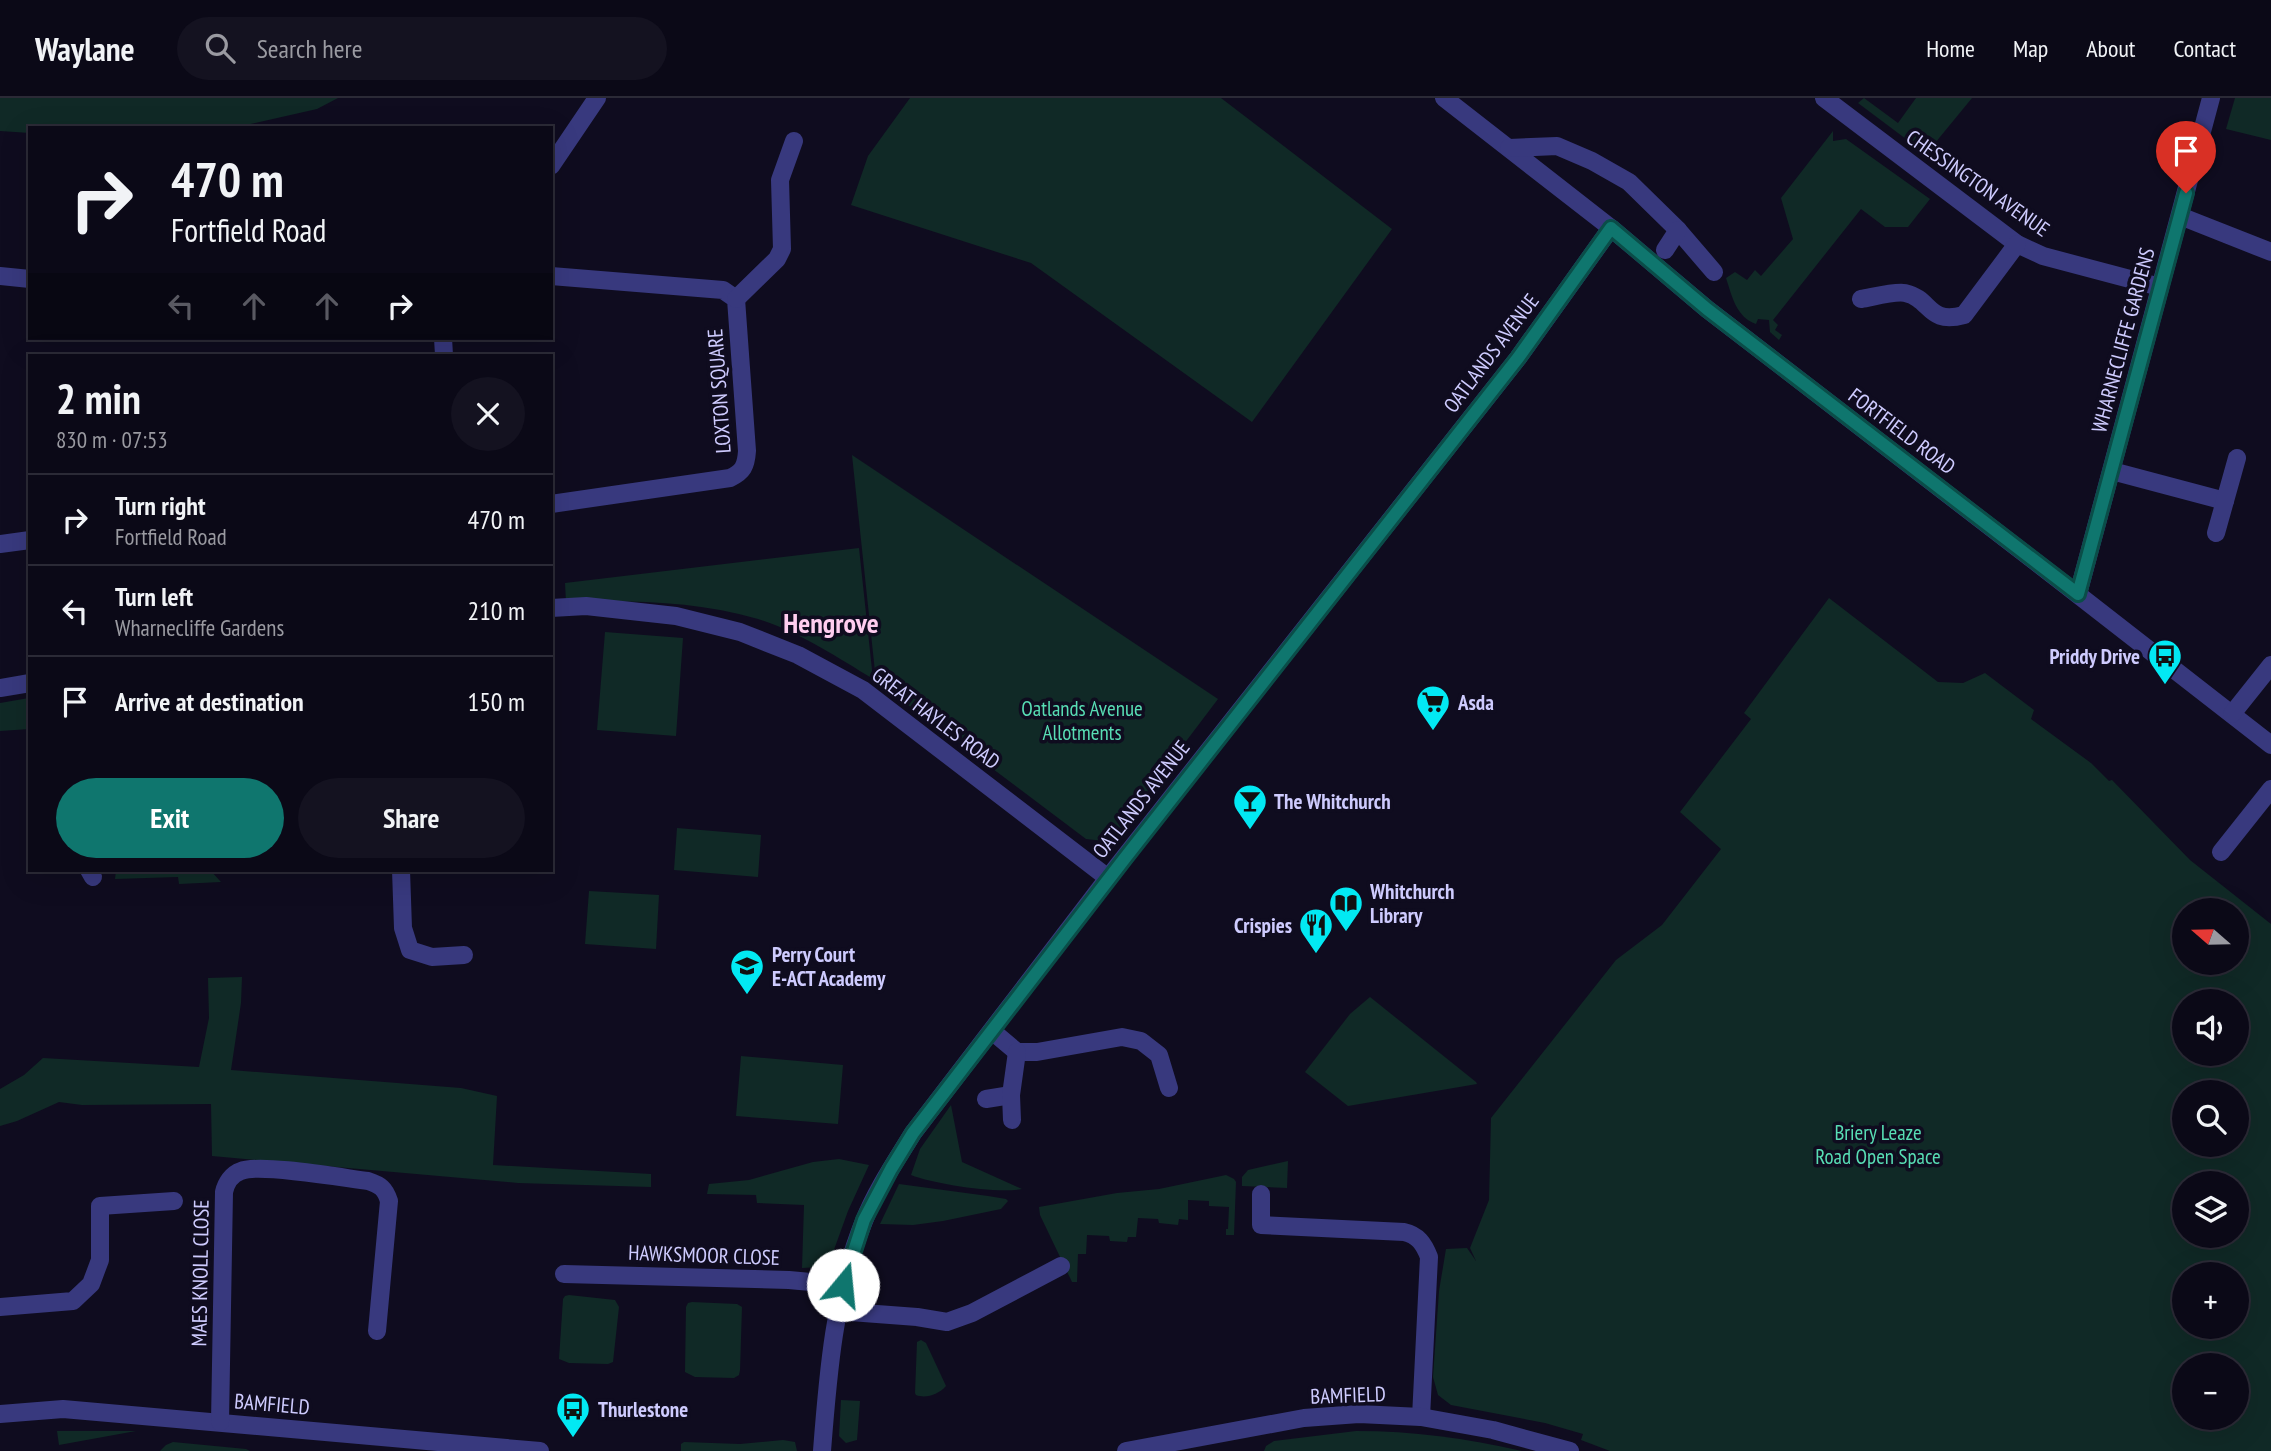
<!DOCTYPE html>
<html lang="en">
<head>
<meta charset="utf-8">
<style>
	:root { --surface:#0b0917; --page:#141220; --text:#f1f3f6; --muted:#9a9aa1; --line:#2b2a36; --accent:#0f766e }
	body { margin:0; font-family:"PT Sans Narrow",sans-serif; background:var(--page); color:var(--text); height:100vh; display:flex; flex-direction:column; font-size:26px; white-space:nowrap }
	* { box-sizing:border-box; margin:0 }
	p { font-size:23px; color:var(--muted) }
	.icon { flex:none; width:38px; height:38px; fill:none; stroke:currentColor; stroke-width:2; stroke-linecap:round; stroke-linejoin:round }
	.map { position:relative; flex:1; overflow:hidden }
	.sheet { position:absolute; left:28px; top:256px; width:525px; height:518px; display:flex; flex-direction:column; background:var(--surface); border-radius:0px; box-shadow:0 7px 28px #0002,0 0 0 2px var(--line) }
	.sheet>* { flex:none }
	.guide { position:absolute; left:28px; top:28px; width:525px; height:214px; border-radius:0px; box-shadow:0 7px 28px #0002,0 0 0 2px var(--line); background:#0b0917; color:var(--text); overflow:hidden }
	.needle { width:46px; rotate:290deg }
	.tools { position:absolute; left:2172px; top:800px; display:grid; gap:14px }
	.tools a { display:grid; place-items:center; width:77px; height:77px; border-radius:50%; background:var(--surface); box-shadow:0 7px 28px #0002,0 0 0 2px var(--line); font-size:35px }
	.pin { position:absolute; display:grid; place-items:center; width:60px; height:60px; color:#fff; margin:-72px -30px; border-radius:50% 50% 50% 0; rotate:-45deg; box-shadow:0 0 7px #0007 }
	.pin .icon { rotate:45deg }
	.me { position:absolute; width:77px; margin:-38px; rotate:17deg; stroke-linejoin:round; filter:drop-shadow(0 0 5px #0008) }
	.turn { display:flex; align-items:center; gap:24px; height:147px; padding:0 28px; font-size:32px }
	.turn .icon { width:91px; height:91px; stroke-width:2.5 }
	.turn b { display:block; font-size:49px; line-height:60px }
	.lanes { display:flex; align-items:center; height:66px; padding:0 28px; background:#0003; justify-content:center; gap:35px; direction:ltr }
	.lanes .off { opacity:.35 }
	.round { display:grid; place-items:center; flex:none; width:74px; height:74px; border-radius:37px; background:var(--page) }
	.head { display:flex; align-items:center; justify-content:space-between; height:119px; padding:0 28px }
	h1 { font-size:42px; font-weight:600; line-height:52px }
	.action { display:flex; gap:14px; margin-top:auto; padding:14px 28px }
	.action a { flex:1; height:80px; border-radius:42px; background:var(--accent); color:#fff; font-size:28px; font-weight:600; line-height:80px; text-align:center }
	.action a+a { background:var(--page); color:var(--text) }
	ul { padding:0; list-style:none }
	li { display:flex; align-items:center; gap:21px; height:91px; padding:0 28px; border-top:2px solid var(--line) }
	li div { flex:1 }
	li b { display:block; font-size:26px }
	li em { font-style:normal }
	header { display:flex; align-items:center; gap:42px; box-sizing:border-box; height:98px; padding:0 35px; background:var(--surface); border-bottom:2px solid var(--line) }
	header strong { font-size:33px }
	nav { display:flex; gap:38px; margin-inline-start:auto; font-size:24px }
	.search { width:490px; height:63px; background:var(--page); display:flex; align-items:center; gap:18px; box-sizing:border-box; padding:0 24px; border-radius:38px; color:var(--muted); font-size:26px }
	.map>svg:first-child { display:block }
	.green { fill:#102926; fill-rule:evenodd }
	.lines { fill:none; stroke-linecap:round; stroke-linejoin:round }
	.minor { stroke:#38397e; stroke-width:18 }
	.route-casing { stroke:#0a4d48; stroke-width:18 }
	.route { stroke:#0f766e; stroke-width:12 }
	.labels { text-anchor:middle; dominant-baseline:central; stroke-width:7; stroke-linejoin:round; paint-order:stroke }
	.street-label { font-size:21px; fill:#cecbfe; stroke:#0f0c1f }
	.poi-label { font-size:21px; font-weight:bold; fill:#cecbfe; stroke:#0f0c1f; text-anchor:start }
	.park-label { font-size:21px; fill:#58ddb4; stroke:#0f0c1f }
	.district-label { font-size:28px; font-weight:bold; fill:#ffcdef; stroke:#0f0c1f }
</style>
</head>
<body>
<header>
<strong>Waylane</strong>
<div class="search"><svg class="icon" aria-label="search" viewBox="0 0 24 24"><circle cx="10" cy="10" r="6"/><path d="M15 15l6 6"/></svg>Search here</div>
<nav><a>Home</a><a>Map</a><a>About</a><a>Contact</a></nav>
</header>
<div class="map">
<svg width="2271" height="1353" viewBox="0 0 2271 1353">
	<rect width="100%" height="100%" fill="#0f0c1f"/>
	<g class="green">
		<path d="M0 0H338L317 11 233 30H30V35L0 33Z"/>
		<path d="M910 0H1221L1392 131 1252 324 1031 165 851 107 868 58Z"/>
		<path d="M1864 0 1898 25 1916 0H1972L1926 56 1858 5Z"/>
		<path d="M2235 0H2271V42L2226 31Z"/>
		<path d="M1833 33V43L1846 41 1930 101 1908 129H1885L1861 111 1773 222 1778 227 1775 232 1782 237 1779 242 1770 234 1769 222 1758 221 1756 226C1736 219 1732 198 1726 180L1735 174 1747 182 1755 172 1761 178 1793 141 1781 100Z"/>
		<path d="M852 357 1218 601 1116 736 1104 743 1086 741 876 583Z"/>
		<path d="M859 450 873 581C839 560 797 533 758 521 697 503 629 502 566 504L565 485Z"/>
		<path d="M1829 500 1938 584 1963 585 1985 575 2034 612 2031 621 2091 665 2109 683 2112 682 2190 762 2271 826V1353H1610L1581 1342 1583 1336 1545 1325 1451 1307 1438 1297 1433 1279 1439 1193 1446 1151 1467 1150 1476 1163 1470 1150 1489 1102 1491 1020 1616 862 1662 827 1721 751 1680 714 1751 621 1744 615ZM2184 812H2236V864H2184ZM2184 903H2236V956H2184ZM2184 994H2236V1046H2184ZM2184 1085H2236V1138H2184ZM2184 1176H2236V1228H2184ZM2184 1267H2236V1320H2184Z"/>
		<path d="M605 534 683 540 676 638 597 632Z"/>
		<path d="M29 600 30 631 0 633V605Z"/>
		<path d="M677 730 761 737 758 779 674 772Z"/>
		<path d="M129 772H210L221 784 179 786 178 779 115 781 116 773Z"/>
		<path d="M589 793 659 797 656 851 585 846Z"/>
		<path d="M242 879 241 905 231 972 461 990 497 998 493 1067 651 1076V1089L518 1085 212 1058 211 1006 82 1007 59 1004 17 1023 0 1028V991L24 977 43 960 199 969 209 920 208 880Z"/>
		<path d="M1370 899 1476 984 1477 986 1348 1008 1305 974 1350 916Z"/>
		<path d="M741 958 843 967 838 1026 736 1018Z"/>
		<path d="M951 1007 962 1064 1022 1091C997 1096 934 1086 911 1077L920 1051Z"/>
		<path d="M839 1061 869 1067 848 1113 831 1160 820 1169 802 1170 804 1107 757 1105 756 1097 707 1096 709 1086 749 1082 813 1064Z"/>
		<path d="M1288 1063 1287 1090 1242 1088V1079L1248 1072Z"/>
		<path d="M1226 1077 1234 1081 1236 1084 1234 1137H1226V1131H1228L1229 1109 1209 1108V1103L1188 1102V1122L1179 1121 1178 1127 1159 1125 1158 1121 1138 1120 1136 1139H1128L1127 1144 1110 1143 1109 1138 1087 1137 1086 1156H1078L1077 1184H1072L1040 1117 1039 1109 1117 1095 1159 1091Z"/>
		<path d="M899 1086 988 1098 1006 1101 1008 1103 1001 1111 943 1123 913 1127 880 1126Z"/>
		<path d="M569 1197 615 1202 619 1209 613 1264 608 1266 569 1265 559 1261 563 1201 565 1198Z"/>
		<path d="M692 1204 737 1206 742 1209 740 1272 739 1277 734 1280 695 1279 685 1274 686 1209 688 1205Z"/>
		<path d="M921 1242 926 1245 946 1288C939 1296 926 1301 916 1297L915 1295 917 1244Z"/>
		<path d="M841 1302 860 1303 857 1342 846 1345 839 1338Z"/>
		<path d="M57 1333H136L59 1347Z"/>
		<path d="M1356 1333C1413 1333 1466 1340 1522 1353H1264L1266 1348 1274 1343Z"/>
		<path d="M783 1342 795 1344 797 1353H681V1346L684 1344 740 1346Z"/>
		<path d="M173 1344 246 1351 250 1353H160L166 1347Z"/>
	</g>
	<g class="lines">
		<g class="minor">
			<path d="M1444 0 1611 130 1707 211 2063 485 2271 647"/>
			<path d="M1824 0 2017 146 2043 158 2160 189"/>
			<path d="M1509 50 1557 48 1592 63 1629 84 1678 132 1714 174"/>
			<path d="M551 68 597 0"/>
			<path d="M2180 118 2271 154"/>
			<path d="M1665 152 1678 132"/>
			<path d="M0 178 30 181"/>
			<path d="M551 178 723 192 736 201 747 353C746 368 743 374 730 380L551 406"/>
			<path d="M736 201 777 161 782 151 780 82 794 43"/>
			<path d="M1861 201C1873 199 1895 193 1905 195 1932 201 1927 227 1964 217L2017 146"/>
			<path d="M443 240 444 257"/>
			<path d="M2112 373 2225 403"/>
			<path d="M2216 435 2237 360"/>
			<path d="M0 446 30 442"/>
			<path d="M2078 496 2211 0"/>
			<path d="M551 510 586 508 676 518 740 534 798 557 863 592 1108 780"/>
			<path d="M0 590 30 585"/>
			<path d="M2232 616 2271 567"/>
			<path d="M2221 754 2271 691"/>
			<path d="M89 772 93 779"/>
			<path d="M401 772 403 830 410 852 432 859 464 857"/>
			<path d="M992 933 1017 954H1037L1122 939 1141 943 1159 957 1169 990"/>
			<path d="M986 1001 1011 997"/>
			<path d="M1012 1022 1011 997 1017 954"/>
			<path d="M1261 1096V1127L1404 1134C1418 1137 1424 1146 1429 1159L1421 1319"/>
			<path d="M564 1176 789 1182 843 1187"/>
			<path d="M0 1209 73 1203 91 1186 100 1162V1108L174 1103"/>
			<path d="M837 1213 917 1219 947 1224 972 1215 1061 1168"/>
			<path d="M0 1316 63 1311 540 1353"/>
			<path d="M220 1324 224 1094C226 1085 232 1076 241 1073 259 1065 344 1080 368 1083 380 1087 385 1090 389 1103L377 1233"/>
			<path d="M822 1353C828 1275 834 1197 864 1123 876 1092 896 1063 913 1035L1108 780 1518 260 1611 130"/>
			<path d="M1126 1353 1304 1320 1359 1316 1421 1319 1493 1332 1570 1353"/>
		</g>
	</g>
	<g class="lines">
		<g class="route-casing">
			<path id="route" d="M843 1187 864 1122 891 1071 913 1035 1125 760 1518 260 1611 130 1707 211 2078 496 2186 95"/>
		</g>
		<use href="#route" class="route"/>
	</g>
	<defs>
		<g id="bus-pin" transform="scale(1.75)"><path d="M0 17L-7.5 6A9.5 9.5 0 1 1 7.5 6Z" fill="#02e9f3" stroke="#0f0c1f"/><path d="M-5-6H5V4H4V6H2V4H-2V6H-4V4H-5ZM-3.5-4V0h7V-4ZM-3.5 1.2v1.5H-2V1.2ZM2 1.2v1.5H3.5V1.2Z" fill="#111"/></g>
		<g id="supermarket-pin" transform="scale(1.75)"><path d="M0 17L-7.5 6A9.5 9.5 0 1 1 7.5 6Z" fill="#02e9f3" stroke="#0f0c1f"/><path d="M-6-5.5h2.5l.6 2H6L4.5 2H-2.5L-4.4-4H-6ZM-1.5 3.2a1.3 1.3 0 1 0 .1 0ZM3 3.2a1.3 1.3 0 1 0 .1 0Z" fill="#111"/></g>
		<g id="bar-pin" transform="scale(1.75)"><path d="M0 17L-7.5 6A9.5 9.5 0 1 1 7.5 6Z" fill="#02e9f3" stroke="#0f0c1f"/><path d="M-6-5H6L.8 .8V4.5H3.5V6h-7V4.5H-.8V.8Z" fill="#111"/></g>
		<g id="library-pin" transform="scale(1.75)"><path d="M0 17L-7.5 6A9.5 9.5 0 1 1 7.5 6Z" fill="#02e9f3" stroke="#0f0c1f"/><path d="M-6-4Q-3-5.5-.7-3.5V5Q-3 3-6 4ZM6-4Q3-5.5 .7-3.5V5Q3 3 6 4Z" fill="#111"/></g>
		<g id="restaurant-pin" transform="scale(1.75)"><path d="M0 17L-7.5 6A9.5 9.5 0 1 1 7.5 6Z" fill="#02e9f3" stroke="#0f0c1f"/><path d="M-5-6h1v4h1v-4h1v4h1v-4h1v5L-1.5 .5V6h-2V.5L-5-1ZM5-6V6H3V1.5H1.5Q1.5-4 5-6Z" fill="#111"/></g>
		<g id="school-pin" transform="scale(1.75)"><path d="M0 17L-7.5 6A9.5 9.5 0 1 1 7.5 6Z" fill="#02e9f3" stroke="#0f0c1f"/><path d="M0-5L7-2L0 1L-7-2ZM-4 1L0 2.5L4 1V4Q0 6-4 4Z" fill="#111"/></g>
	</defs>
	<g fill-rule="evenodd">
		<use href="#bus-pin" x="2165" y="558"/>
		<use href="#supermarket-pin" x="1433" y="604"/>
		<use href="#bar-pin" x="1250" y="703"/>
		<use href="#library-pin" x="1346" y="805"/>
		<use href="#restaurant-pin" x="1316" y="827"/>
		<use href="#school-pin" x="747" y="868"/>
		<use href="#bus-pin" x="573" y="1311"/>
	</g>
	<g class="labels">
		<g class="street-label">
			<text transform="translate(1978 85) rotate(35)">CHESSINGTON AVENUE</text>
			<text transform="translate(2123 242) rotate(-75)">WHARNECLIFFE GARDENS</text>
			<text transform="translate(1491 255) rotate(-53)">OATLANDS AVENUE</text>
			<text transform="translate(719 293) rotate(-94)">LOXTON SQUARE</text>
			<text transform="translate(1902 333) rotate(37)">FORTFIELD ROAD</text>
			<text transform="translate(936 620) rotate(37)">GREAT HAYLES ROAD</text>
			<text transform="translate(1141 701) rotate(-52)">OATLANDS AVENUE</text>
			<text transform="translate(704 1157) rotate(2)">HAWKSMOOR CLOSE</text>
			<text transform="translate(200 1175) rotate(-89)">MAES KNOLL CLOSE</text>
			<text transform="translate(1348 1297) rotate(-2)">BAMFIELD</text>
			<text transform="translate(272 1306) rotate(5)">BAMFIELD</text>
		</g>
		<g class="poi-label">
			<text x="2140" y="558" text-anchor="end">Priddy Drive</text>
			<text x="1458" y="604">Asda</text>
			<text x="1274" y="703">The Whitchurch</text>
			<text x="1370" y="793">Whitchurch<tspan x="1370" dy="24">Library</tspan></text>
			<text x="1292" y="827" text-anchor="end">Crispies</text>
			<text x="772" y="856">Perry Court<tspan x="772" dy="24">E-ACT Academy</tspan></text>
			<text x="598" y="1311">Thurlestone</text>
		</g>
		<g class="park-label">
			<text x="1082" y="610">Oatlands Avenue<tspan x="1082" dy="24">Allotments</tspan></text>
			<text x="1878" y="1034">Briery Leaze<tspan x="1878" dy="24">Road Open Space</tspan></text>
		</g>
		<g class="district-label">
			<text x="831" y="524">Hengrove</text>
		</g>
	</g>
</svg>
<div class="tools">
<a><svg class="needle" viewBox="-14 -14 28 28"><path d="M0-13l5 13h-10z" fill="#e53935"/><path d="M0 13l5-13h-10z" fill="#9a9aa1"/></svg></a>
<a><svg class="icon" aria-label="sound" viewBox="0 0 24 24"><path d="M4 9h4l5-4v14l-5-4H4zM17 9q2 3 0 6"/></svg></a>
<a><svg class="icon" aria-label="search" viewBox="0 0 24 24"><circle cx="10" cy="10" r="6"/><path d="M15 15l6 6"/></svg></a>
<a><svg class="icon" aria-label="layers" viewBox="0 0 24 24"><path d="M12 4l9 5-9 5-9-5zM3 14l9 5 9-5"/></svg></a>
<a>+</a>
<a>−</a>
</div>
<div class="pin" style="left:2186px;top:95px;background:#d93025"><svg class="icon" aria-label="arrive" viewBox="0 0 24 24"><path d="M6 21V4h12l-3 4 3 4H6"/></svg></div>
<svg class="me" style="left:843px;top:1187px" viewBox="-20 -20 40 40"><circle r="19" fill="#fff"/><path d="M0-13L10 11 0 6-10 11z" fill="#0f766e"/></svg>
<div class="guide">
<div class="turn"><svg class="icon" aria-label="right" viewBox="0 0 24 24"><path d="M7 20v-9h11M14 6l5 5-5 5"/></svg><div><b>470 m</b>Fortfield Road</div></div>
<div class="lanes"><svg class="icon off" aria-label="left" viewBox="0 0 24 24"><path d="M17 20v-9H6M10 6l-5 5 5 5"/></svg><svg class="icon off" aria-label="ahead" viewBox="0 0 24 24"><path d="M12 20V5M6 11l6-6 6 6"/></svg><svg class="icon off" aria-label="ahead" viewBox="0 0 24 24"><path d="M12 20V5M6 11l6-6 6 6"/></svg><svg class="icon" aria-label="right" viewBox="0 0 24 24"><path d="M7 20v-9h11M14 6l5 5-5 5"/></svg></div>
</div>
<section class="sheet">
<div class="head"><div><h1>2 min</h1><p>830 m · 07:53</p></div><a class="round"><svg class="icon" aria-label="close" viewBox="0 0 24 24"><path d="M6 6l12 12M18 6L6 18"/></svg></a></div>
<ul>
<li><svg class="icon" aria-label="right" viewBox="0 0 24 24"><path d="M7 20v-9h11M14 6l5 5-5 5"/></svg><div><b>Turn right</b><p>Fortfield Road</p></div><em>470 m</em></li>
<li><svg class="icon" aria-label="left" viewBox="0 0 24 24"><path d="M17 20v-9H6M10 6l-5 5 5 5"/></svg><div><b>Turn left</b><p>Wharnecliffe Gardens</p></div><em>210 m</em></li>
<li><svg class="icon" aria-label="arrive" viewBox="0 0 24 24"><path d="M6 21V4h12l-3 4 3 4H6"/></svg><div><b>Arrive at destination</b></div><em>150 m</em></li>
</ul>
<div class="action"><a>Exit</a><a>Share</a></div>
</section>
</div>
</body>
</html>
